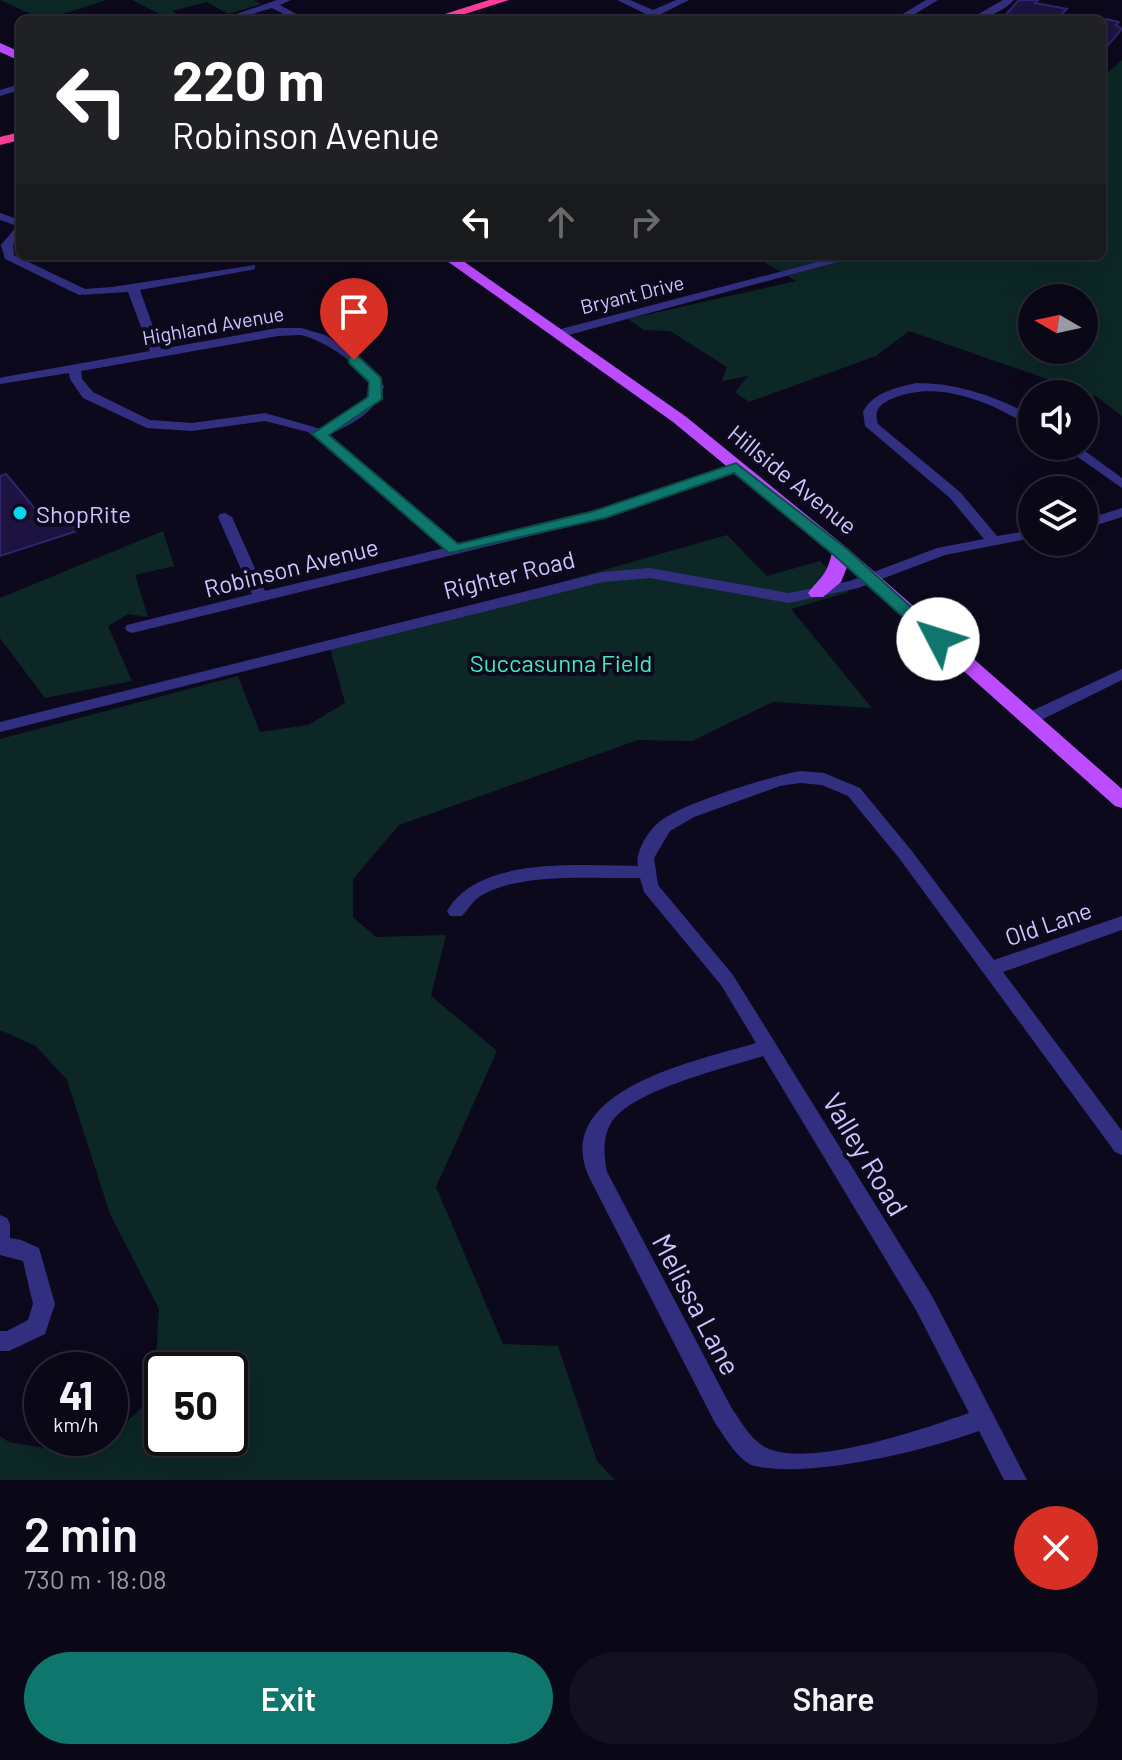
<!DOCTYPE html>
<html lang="en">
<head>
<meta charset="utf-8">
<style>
	:root { --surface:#0a0716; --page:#13101f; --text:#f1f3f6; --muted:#9999a1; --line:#2a2835; --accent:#0f766e }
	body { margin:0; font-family:Barlow,sans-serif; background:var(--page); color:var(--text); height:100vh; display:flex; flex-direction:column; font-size:30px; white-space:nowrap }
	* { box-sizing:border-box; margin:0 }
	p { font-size:26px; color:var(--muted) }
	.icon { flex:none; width:44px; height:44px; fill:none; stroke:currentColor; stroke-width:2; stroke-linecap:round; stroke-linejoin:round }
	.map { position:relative; height:1480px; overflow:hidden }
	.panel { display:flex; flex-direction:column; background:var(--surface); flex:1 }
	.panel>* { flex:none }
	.hud { position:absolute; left:16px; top:16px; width:1090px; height:244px; border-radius:12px; box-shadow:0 8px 32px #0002,0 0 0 2px var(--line); background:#202124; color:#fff; overflow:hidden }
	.needle { width:52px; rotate:279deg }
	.fabs { position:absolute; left:1018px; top:284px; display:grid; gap:16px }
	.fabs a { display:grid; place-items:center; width:80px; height:80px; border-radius:50%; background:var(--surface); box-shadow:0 8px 32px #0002,0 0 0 2px var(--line); font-size:40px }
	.speed { position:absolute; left:24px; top:1352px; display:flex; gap:16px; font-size:40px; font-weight:700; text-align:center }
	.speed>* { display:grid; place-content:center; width:104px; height:104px; border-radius:50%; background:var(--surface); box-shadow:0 8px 32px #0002,0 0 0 2px var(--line); line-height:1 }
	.speed small { font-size:20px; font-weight:400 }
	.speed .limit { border:4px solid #111; border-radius:12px; background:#fff; color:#111 }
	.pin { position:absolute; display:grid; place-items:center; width:68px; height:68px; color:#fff; margin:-82px -34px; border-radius:50% 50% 50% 0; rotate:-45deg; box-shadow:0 0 8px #0007 }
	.pin .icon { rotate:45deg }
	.me { position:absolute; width:88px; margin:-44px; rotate:310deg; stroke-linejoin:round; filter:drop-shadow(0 0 6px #0008) }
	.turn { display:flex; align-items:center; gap:28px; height:168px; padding:0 24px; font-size:36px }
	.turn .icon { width:104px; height:104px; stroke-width:2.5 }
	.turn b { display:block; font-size:56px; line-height:68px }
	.lanes { display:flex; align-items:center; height:76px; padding:0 24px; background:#0003; justify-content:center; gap:40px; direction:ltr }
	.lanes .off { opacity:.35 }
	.round { display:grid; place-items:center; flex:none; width:84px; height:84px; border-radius:42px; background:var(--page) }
	.overview { display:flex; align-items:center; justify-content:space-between; height:136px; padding:0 24px }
	h1 { font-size:48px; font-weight:600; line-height:60px }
	.action { display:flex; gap:16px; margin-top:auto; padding:16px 24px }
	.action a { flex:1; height:92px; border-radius:48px; background:var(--accent); color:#fff; font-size:32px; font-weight:600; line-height:92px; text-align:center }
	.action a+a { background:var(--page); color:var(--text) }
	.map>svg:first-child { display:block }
	.green { fill:#0c2726; fill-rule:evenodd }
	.building { fill:#1c1340; stroke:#32236e; stroke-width:2 }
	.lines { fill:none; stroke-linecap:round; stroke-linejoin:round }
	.minor { fill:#322f81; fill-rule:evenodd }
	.major { fill:#bc4cff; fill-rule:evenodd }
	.highway { fill:#ff409c; fill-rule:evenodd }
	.route { fill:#0f766e; stroke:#0a4d48; stroke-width:2 }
	.poi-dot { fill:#00d9f0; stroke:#0d091d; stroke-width:3 }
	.labels { text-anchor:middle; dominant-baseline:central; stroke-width:8; stroke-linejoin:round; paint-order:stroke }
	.far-street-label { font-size:20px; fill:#ccc5ff; stroke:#0d091d }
	.street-label { font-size:24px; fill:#ccc5ff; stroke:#0d091d }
	.poi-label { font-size:24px; fill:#ccc5ff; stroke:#0d091d; text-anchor:start }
	.park-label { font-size:24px; fill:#46eac1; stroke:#0d091d }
	.near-street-label { font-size:28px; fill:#ccc5ff; stroke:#0d091d }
</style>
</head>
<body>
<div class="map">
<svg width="1122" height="1480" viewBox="0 0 1122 1480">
	<rect width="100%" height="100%" fill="#0d091d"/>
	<g class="green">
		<path d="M0 0H107L44 20Z"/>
		<path d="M132 0H254L262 4 228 14 207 2 172 11 188 20H171Z"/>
		<path d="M1122 60V416L1096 396 1063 394 1067 386 909 331 876 356 749 402 735 392 748 376 722 381 727 367 670 331 644 330 628 319 796 281 754 256H1102V78ZM1032 298H1084V350H1032Z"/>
		<path d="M163 531 174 566 135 575 148 617 128 614 108 626 132 681 45 698 0 638V598Z"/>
		<path d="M727 535 767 576 820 561 849 592 791 609 872 708 773 702 692 741 638 740 399 825 353 879V917L376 937 446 935 431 996 497 1051 436 1187 503 1344 558 1346 597 1461 615 1480H0V1436L9 1442 86 1455 110 1438 142 1407 156 1356 159 1309 110 1214 67 1080 36 1046 0 1030V739L238 676 260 732 308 725 345 703 330 648ZM162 1370H230V1438H162Z"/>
	</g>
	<g class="building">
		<path d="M1019 0H1038L1035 3 1067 9 1056 20H1001Z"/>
		<path d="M1106 19 1119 22 1116 25 1122 29 1102 52V24Z"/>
		<path d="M6 474 42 517 58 510 77 531 0 556V476Z"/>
	</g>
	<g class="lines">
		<g class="minor">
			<path d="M277 0H291L280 5 307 20H295L272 8 233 20H219Z"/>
			<path d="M617 0H630L653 10 676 0H689L661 14 673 20 653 17 624 20 646 14Z"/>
			<path d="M926 0H938L905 20H893Z"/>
			<path d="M1003 0H1014C1002 12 985 20 968 20Z"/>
			<path d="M20 84V90L0 96V90Z"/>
			<path d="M0 213 20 220V236L13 245 14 255 85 289 112 287 255 265V269L251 270 140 290 161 349 278 328H301L325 335 343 346 373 371 384 386C376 413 352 424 328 435L458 545 595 512 731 464 736 463 743 467 604 518 132 633 127 631 125 628 127 625 252 594 218 517 220 514 225 513 232 517 265 591 445 548 308 432 265 421 192 431 147 428 83 398 70 379 69 373 0 384V378L4 377 150 351 128 292 79 295 5 259 1 245 17 226 0 220ZM301 335C326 341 359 364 372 386 364 409 342 419 321 429L265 413 192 423 150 420 93 392 82 379 81 371 278 336Z"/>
			<path d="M840 256H859L565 336 561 337 555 333 557 330Z"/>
			<path d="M916 383C958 383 995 396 1032 416V425C1018 421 1006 412 992 406 959 392 923 384 889 400 878 406 874 411 878 424L960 492 997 536 1032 530V538L945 555 858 588 789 603 650 578 603 582 0 732V722L603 572 650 568 789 593 850 581 937 548 984 539 950 498 865 426 863 412C873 392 896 388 916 383Z"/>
			<path d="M1062 446H1078L1122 478V488Z"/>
			<path d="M1122 508V517L1084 529V520Z"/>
			<path d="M1122 669V680L1037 722 1031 723 1023 718 1025 714Z"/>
			<path d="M800 771 824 773 860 788 911 850 994 960 1122 916V930L1003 972 1122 1131V1155L1115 1152 899 858 848 796 822 785 800 783 780 786 694 817 670 831 654 858 658 885 733 975 932 1296 1027 1480H1004L979 1431C924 1451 805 1480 751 1465 735 1456 725 1437 715 1423L590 1179C547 1090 700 1060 756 1043L721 985 644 892 640 878C594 879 525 872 484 894 475 898 469 908 462 916H450L447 911C479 855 582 866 638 866 635 852 648 831 659 822 682 803 769 777 800 771ZM763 1056 916 1310 969 1413C926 1428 804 1471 763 1446 749 1437 740 1420 731 1407L607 1172C604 1156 602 1138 611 1123 631 1090 726 1068 763 1056Z"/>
			<path d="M0 1215 7 1218 10 1224V1238L21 1240 39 1248 55 1304 45 1334 9 1351H0V1331H7L28 1320 33 1304 23 1261 0 1255Z"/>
		</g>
		<g class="major">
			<path d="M0 43 20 52V61L0 52Z"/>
			<path d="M440 256H456L685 416 847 548 1122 789V808L1115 806 847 567 841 582 823 597H811L808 593C821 576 826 577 832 553L673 422Z"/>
		</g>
		<g class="highway">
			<path d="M489 0H509L446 20H426Z"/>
			<path d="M20 132V140L0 145V137Z"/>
		</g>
	</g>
	<path class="route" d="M349 357H359L381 378 382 399 329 435 458 544 594 511 736 463 847 549 946 639 938 645 932 643 835 556 734 473 605 518 449 553 312 434 368 397 369 382 349 363Z"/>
	<circle class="poi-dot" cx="20" cy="513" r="8"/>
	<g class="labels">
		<g class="far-street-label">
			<text transform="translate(632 294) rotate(-14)">Bryant Drive</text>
			<text transform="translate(213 325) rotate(-10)">Highland Avenue</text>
		</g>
		<g class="street-label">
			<text transform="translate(793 479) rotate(39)">Hillside Avenue</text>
			<text transform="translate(291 567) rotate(-14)">Robinson Avenue</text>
			<text transform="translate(509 574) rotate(-14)">Righter Road</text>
			<text transform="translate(1048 923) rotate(-19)">Old Lane</text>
		</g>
		<g class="poi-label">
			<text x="36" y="513">ShopRite</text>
		</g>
		<g class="park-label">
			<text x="561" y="662">Succasunna Field</text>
		</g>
		<g class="near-street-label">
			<text transform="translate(866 1154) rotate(59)">Valley Road</text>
			<text transform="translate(697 1304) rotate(62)">Melissa Lane</text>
		</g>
	</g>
</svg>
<div class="fabs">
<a><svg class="needle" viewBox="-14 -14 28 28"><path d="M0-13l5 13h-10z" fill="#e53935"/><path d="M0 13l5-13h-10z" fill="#9999a1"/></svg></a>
<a><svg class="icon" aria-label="sound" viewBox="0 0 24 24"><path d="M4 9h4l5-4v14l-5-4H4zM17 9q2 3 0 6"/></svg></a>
<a><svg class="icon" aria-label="layers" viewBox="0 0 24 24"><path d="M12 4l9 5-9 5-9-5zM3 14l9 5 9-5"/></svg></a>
</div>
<div class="speed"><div>41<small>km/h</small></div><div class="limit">50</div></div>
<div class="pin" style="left:354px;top:360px;background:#d93025"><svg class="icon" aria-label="arrive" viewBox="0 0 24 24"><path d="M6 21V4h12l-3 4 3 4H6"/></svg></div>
<svg class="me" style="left:938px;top:639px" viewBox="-20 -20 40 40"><circle r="19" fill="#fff"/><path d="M0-13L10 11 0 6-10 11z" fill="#0f766e"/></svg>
<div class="hud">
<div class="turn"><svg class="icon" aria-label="left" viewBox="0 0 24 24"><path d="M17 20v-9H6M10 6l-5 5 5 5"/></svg><div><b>220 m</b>Robinson Avenue</div></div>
<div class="lanes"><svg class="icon" aria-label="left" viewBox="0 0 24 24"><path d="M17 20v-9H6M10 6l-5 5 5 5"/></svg><svg class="icon off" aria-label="ahead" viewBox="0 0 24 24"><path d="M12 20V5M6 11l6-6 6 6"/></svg><svg class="icon off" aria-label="right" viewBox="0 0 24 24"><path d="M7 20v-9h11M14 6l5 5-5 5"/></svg></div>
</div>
</div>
<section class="panel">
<div class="overview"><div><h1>2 min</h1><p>730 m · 18:08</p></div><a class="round" style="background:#d93025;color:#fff"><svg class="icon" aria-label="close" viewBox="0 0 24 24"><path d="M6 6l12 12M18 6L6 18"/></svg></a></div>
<div class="action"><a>Exit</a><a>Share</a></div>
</section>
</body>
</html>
